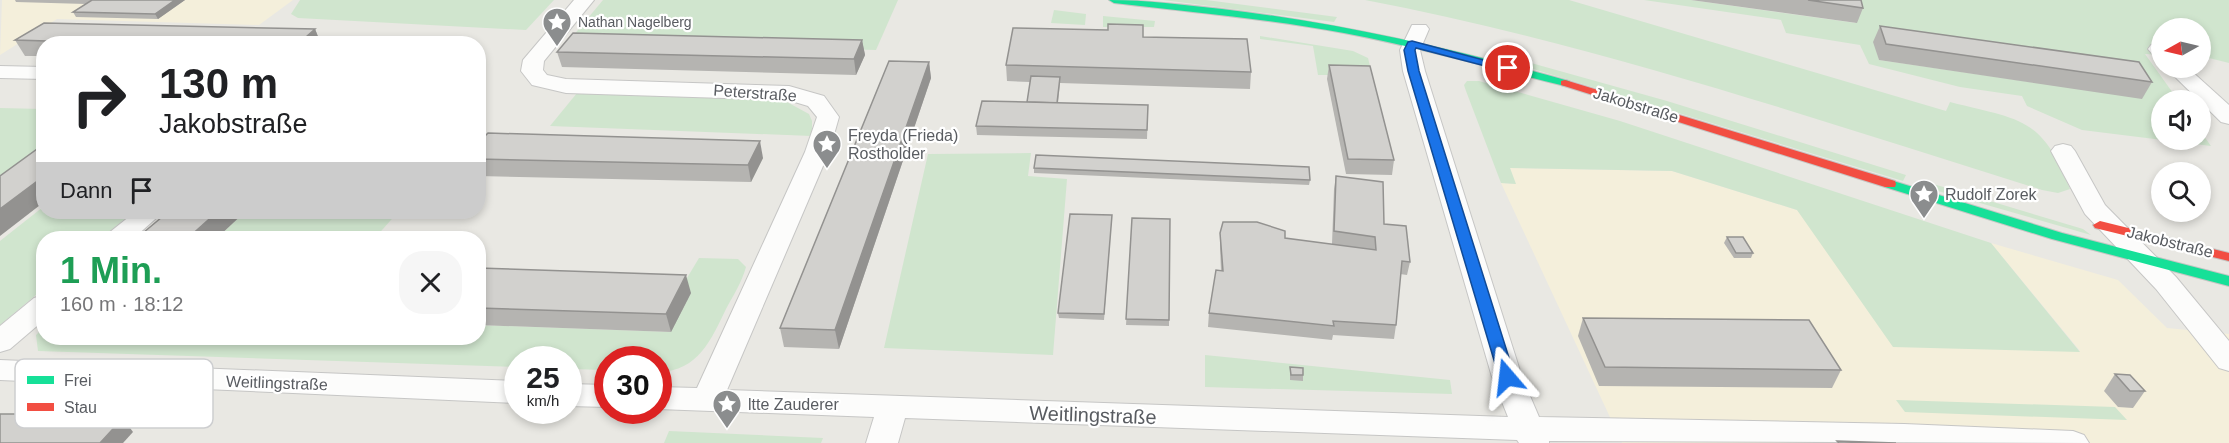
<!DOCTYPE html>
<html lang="de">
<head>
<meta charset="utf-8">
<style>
	:root { --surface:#fff; --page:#f6f6f6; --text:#202124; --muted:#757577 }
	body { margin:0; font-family:Helvetica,sans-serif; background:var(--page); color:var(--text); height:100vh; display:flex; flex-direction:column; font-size:22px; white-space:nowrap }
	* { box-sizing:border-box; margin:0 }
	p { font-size:20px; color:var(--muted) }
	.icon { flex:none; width:33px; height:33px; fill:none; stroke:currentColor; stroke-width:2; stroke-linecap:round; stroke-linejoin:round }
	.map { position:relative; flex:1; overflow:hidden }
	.side { position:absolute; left:36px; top:231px; width:450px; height:114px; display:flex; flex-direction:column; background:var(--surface); border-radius:24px; box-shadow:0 3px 9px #0003 }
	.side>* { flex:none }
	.top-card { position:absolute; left:36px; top:36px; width:450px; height:183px; border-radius:24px; box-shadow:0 3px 9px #0003; background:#fff; color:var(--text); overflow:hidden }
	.needle { width:39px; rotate:262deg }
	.buttons { position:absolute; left:2151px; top:18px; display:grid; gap:12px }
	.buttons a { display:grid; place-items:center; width:60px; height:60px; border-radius:50%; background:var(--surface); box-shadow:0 3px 9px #0003; font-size:30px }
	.speed { position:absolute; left:504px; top:346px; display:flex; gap:12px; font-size:30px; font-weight:700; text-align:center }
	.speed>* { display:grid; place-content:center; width:78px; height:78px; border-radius:50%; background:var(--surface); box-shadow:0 3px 9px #0003; line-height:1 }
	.speed small { font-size:15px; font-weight:400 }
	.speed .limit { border:9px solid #d22; background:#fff; color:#111 }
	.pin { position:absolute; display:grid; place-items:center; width:51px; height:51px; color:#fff; margin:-26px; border:3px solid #fff; border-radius:50%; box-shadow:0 2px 6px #0007 }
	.me { position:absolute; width:66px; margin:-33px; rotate:343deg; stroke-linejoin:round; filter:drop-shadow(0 0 4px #0008) }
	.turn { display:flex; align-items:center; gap:21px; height:126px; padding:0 24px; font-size:27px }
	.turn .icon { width:78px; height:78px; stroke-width:2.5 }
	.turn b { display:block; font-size:42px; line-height:51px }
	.then { display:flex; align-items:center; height:57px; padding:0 24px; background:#0003; gap:12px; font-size:22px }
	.round { display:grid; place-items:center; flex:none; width:63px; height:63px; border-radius:24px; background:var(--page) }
	.headline { display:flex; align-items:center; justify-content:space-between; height:102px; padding:0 24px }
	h1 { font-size:36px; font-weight:700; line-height:45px; color:#1e9e55 }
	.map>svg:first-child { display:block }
	.commercial { fill:#f4efdb }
	.green { fill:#d0e5ce; fill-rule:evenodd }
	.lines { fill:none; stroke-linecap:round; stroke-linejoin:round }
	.street-casing { stroke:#c6c6c5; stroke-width:2 }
	.fast-casing { stroke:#c5c5c3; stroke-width:2 }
	.jam-casing { stroke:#c5c5c3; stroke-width:2 }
	.street { fill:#fcfcfb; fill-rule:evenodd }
	.fast { fill:#16e098; fill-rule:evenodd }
	.jam { fill:#f24e42; fill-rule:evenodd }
	.wall { fill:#b5b4b1 }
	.shaded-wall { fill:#939290 }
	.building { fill:#d2d1ce; stroke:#939290; stroke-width:1.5 }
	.route { fill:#1a73e8; stroke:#114b97; stroke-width:1.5 }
	.labels { text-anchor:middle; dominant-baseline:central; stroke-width:4.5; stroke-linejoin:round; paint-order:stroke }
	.far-poi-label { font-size:14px; fill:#595c61; stroke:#fff; text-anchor:start }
	.street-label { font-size:16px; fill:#595c61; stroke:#fff }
	.poi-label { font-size:16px; fill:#595c61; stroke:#fff; text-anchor:start }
	.near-street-label { font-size:20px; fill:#595c61; stroke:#fff }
	.key { fill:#fff; stroke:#cdced0; stroke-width:1.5 }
	.key-label { font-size:16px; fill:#595c61 }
</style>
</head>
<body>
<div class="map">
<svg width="2229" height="443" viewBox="0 0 2229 443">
	<rect width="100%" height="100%" fill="#e9e8e3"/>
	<g class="commercial">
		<path d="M2 0H293L259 25 57 19 0 55Z"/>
		<path d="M1510 168 1672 171 1797 210 1803 217 2080 351 1991 243 2118 280 2167 328 2229 334V443H1622L1501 183 1515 184Z"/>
	</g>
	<g class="green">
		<path d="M300 0H554L526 30 298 18 291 14Z"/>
		<path d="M603 0H898L876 50 568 42Z"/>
		<path d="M1163 0H1206L1337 17 1334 22Z"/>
		<path d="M1365 0H1569L1946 111 1950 102C2020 120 2042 116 2070 189L2058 193 2042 190C1818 120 1596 44 1365 0Z"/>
		<path d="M1644 0H1691L1856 23 1819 0H2229V63L2201 56 2200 28H2162L2161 55 2145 54 2178 100H2162V140H2200L2201 132 2211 146 2082 130 2027 106 2022 96 1960 87 1869 64 1860 45 1786 33 1781 20ZM1874 42 2142 98 1879 60Z"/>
		<path d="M1054 10 1086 14 1085 25 1051 23Z"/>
		<path d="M1103 16 1155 21 1154 27H1103Z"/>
		<path d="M1260 36 1353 51 1368 58 1371 70 1352 75H1318L1313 46 1260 39Z"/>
		<path d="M1503 55 1667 101 1906 175 1903 181 1500 59Z"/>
		<path d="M1467 81H1479L1620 121 1991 243 2080 352 1893 347 1797 210 1672 171 1510 168 1516 184 1501 183 1466 91 1464 85Z"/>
		<path d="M577 93 785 101 809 114 812 121V136L550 126Z"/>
		<path d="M0 108 43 109V146L0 178Z"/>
		<path d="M1031 153 1028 176 1067 179 1053 355 884 348 928 154Z"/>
		<path d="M1920 180 2083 229 2091 235 1917 185Z"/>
		<path d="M43 207 44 212H133L102 238H44L43 289 0 325V241Z"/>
		<path d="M245 212H398L375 238H217Z"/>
		<path d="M699 258 738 259 746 267C742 282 733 296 726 309 711 340 698 371 659 372L658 360H608L607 370 569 369 568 360H518L517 367 38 351 36 335 43 328 44 338H478L479 325 671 332 678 293Z"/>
		<path d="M1205 355 1450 380 1452 394 1205 387Z"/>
		<path d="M1896 400 2115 407 2127 420 1905 412Z"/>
		<path d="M669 431 823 438 821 443H664Z"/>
	</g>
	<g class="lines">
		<g class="street-casing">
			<g id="street">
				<path d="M574 0H594L544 61 543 70 547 75 566 79 789 86 824 96 839 117 829 152 727 390 1508 417 1492 377 1403 71 1400 50 1412 25H1426L1429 29 1420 50 1425 71 1522 377 1539 417 1904 424 2073 431 2084 435 2089 443 1549 441V443H1519L1517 440 905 418 898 443H866L874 417 658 409V387L697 388 805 152 817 117 808 106 788 100 566 93 532 85 521 71 523 60Z"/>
				<path d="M2158 43 2162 44V59L2155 57 2148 49 2151 45Z"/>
				<path d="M0 66 44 67V79L0 78Z"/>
				<path d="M2166 68H2188L2229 105V124L2221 122Z"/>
				<path d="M2063 144 2071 146 2075 151 2105 205 2176 277 2229 341V371L2219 368 2156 289 2085 214 2051 151 2055 146Z"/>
				<path d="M135 212H163L134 238H106L110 232Z"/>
				<path d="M44 295V320L10 349 0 352V326L34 298Z"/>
				<path d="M0 360 518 381V403L0 380Z"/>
				<path d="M568 384 608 385V407L568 406Z"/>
			</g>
		</g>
		<g class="fast-casing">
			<g id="fast">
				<path d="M1109 0C1147 0 1184 5 1222 9 1340 23 1454 49 1569 81L1571 83 1565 86C1491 68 1419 47 1344 33 1268 19 1191 12 1114 3Z"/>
				<path d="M1890 180 2062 233 2229 276V286L2052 239 1885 187 1884 184 1885 181Z"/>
			</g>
		</g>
		<g class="jam-casing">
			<g id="jam">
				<path d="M1565 80 1895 181 1896 184 1895 187H1885L1561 85V81Z"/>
				<path d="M2100 221 2229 253V261L2095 228 2093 225Z"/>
			</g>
		</g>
		<use href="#street" class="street"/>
		<use href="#fast" class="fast"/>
		<use href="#jam" class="jam"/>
	</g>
	<g class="wall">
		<path d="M15 0H185L158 19 76 17 73 12 86 4 16 2Z"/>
		<path d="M1691 0H1861L1863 8 1857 23Z"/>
		<path d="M1880 26 2152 82 2142 99 1879 60 1873 42Z"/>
		<path d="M315 29 321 44H44V56H25L15 40Z"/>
		<path d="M1143 37 1251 72 1250 89 1060 83 1058 103 1148 105 1147 139 977 135 976 126 1027 102 1030 82 1007 81 1006 65Z"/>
		<path d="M862 40 865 55 856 75 562 67 557 52Z"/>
		<path d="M929 62 931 78 839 349 784 347 780 328Z"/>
		<path d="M1329 65 1394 160 1392 175 1346 174 1327 79Z"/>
		<path d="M478 143 763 158 751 182 478 176Z"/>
		<path d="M1034 168 1310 180 1309 185 1034 173Z"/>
		<path d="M1336 176 1384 224 1410 262 1407 275 1400 274 1396 325 1394 339 1333 335 1332 340 1208 327 1209 313 1221 271 1220 246V233L1332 244 1334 189Z"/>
		<path d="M1112 215 1104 320 1059 318 1058 313Z"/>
		<path d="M1132 218 1170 219 1169 326 1126 325Z"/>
		<path d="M1727 237 1753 253 1751 258H1734L1724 243Z"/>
		<path d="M478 268 691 293 671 332 478 325Z"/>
		<path d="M1583 318 1841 370 1832 388 1599 386 1578 336Z"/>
		<path d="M1290 367 1303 375V381L1290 380Z"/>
		<path d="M2115 374 2145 391 2133 408 2118 407 2104 391Z"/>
	</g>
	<g class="shaded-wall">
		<path d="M175 0H185L158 19 155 14Z"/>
		<path d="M315 29 321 44H298Z"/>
		<path d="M862 40 865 55 856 75 854 59Z"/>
		<path d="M929 62 931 78 839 349 835 330Z"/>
		<path d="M760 141 763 158 751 182 748 165Z"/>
		<path d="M44 176V202L0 236V209Z"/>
		<path d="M217 212H245L217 238H188Z"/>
		<path d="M686 275 691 293 671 332 666 314Z"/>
		<path d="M54 406 64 420 44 416Z"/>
		<path d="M123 418 133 432 123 443H100Z"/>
	</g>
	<g class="building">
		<path d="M92 0H175L155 14 73 12Z"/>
		<path d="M1808 0H1861L1863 8Z"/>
		<path d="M44 23 315 29 298 44H148L15 40Z"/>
		<path d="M1108 24 1143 25V37L1247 39 1251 72 1006 65 1013 28 1108 30Z"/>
		<path d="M1880 26 2139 62 2152 82 1886 44Z"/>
		<path d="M573 33 862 40 854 59 557 52Z"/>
		<path d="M360 41 400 42 398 44H357Z"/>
		<path d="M889 61 929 62 835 330 780 328Z"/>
		<path d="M1329 65 1370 66 1394 160 1348 159Z"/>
		<path d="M1031 76 1060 77 1057 103 1027 102Z"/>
		<path d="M982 101 1148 105 1147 130 976 126Z"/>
		<path d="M488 133 760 141 748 165 478 159V143Z"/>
		<path d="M44 144V176L0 209V176Z"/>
		<path d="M1036 155 1309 167 1310 180 1034 168Z"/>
		<path d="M1336 176 1383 182 1384 224 1406 226 1410 262 1402 261 1396 325 1333 321 1334 326 1209 313 1216 270 1223 271 1220 233 1223 222H1257L1285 231V238L1376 250 1375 237 1334 231Z"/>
		<path d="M168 212H217L188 238H137Z"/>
		<path d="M1070 214 1112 215 1104 314 1058 313Z"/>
		<path d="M1132 218 1170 219 1169 320 1126 319Z"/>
		<path d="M1727 237H1743L1753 253H1736Z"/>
		<path d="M478 268 686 275 666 314 478 308Z"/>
		<path d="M1583 318 1809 320 1841 370 1605 367Z"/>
		<path d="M1290 367 1303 368V375H1291Z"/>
		<path d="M2115 374 2130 375 2145 391H2130Z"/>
		<path d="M26 405 54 406 44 416 123 418 100 443H0V414H17Z"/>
		<path d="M1837 441 1896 443H1839Z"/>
	</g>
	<path class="route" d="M1412 41 1514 68 1508 72 1416 48 1415 50 1419 71 1515 377 1507 383 1499 377 1408 71 1404 50 1408 42Z"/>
	<defs>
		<g id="sight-pin" transform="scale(1.5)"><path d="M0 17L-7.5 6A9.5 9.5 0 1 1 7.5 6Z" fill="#8b8d8e" stroke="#fff"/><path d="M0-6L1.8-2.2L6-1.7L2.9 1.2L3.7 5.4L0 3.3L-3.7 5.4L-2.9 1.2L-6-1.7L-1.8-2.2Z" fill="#fff"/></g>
	</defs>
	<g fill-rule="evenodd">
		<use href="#sight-pin" x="557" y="22"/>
		<use href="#sight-pin" x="827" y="144"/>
		<use href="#sight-pin" x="1924" y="194"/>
		<use href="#sight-pin" x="727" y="404"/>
	</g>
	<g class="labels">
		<g class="far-poi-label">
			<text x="578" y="22">Nathan Nagelberg</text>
		</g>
		<g class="street-label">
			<text transform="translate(755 93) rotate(4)">Peterstraße</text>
			<text transform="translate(1636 105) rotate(17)">Jakobstraße</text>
			<text transform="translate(2170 242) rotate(14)">Jakobstraße</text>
			<text transform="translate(277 383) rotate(2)">Weitlingstraße</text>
		</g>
		<g class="poi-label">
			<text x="848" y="135">Freyda (Frieda)<tspan x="848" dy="18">Rostholder</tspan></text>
			<text x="1945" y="194">Rudolf Zorek</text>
			<text x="748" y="404">ltte Zauderer</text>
		</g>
		<g class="near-street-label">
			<text transform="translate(1093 415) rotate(2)">Weitlingstraße</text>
		</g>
	</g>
	<rect x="15" y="359" width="198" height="69" rx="9" class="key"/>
	<rect x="27" y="376" width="27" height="8" fill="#16e098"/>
	<rect x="27" y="403" width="27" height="8" fill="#f24e42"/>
	<g class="key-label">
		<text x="64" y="386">Frei</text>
		<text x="64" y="413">Stau</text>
	</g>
</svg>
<div class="buttons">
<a><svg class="needle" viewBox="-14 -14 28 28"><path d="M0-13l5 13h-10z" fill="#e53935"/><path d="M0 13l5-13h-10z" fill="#757577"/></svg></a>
<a><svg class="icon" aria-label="sound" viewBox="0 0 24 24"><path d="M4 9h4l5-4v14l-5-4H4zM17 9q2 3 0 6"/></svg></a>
<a><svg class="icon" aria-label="search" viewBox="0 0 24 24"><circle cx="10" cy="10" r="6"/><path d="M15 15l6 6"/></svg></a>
</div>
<div class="speed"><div>25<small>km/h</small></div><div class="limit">30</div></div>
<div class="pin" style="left:1508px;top:68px;background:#d93025"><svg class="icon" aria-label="arrive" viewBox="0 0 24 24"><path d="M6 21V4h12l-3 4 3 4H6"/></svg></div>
<svg class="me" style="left:1507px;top:377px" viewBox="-20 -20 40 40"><path d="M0-17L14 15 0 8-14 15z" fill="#1a73e8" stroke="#fff" stroke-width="4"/></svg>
<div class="top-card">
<div class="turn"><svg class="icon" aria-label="right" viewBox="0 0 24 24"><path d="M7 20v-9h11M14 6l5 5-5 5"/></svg><div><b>130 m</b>Jakobstraße</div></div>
<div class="then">Dann<svg class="icon" aria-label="arrive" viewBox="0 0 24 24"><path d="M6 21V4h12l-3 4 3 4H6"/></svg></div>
</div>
<section class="side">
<div class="headline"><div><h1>1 Min.</h1><p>160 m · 18:12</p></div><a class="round"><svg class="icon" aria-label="close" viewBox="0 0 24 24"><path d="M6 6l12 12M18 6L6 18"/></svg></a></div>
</section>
</div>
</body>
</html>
